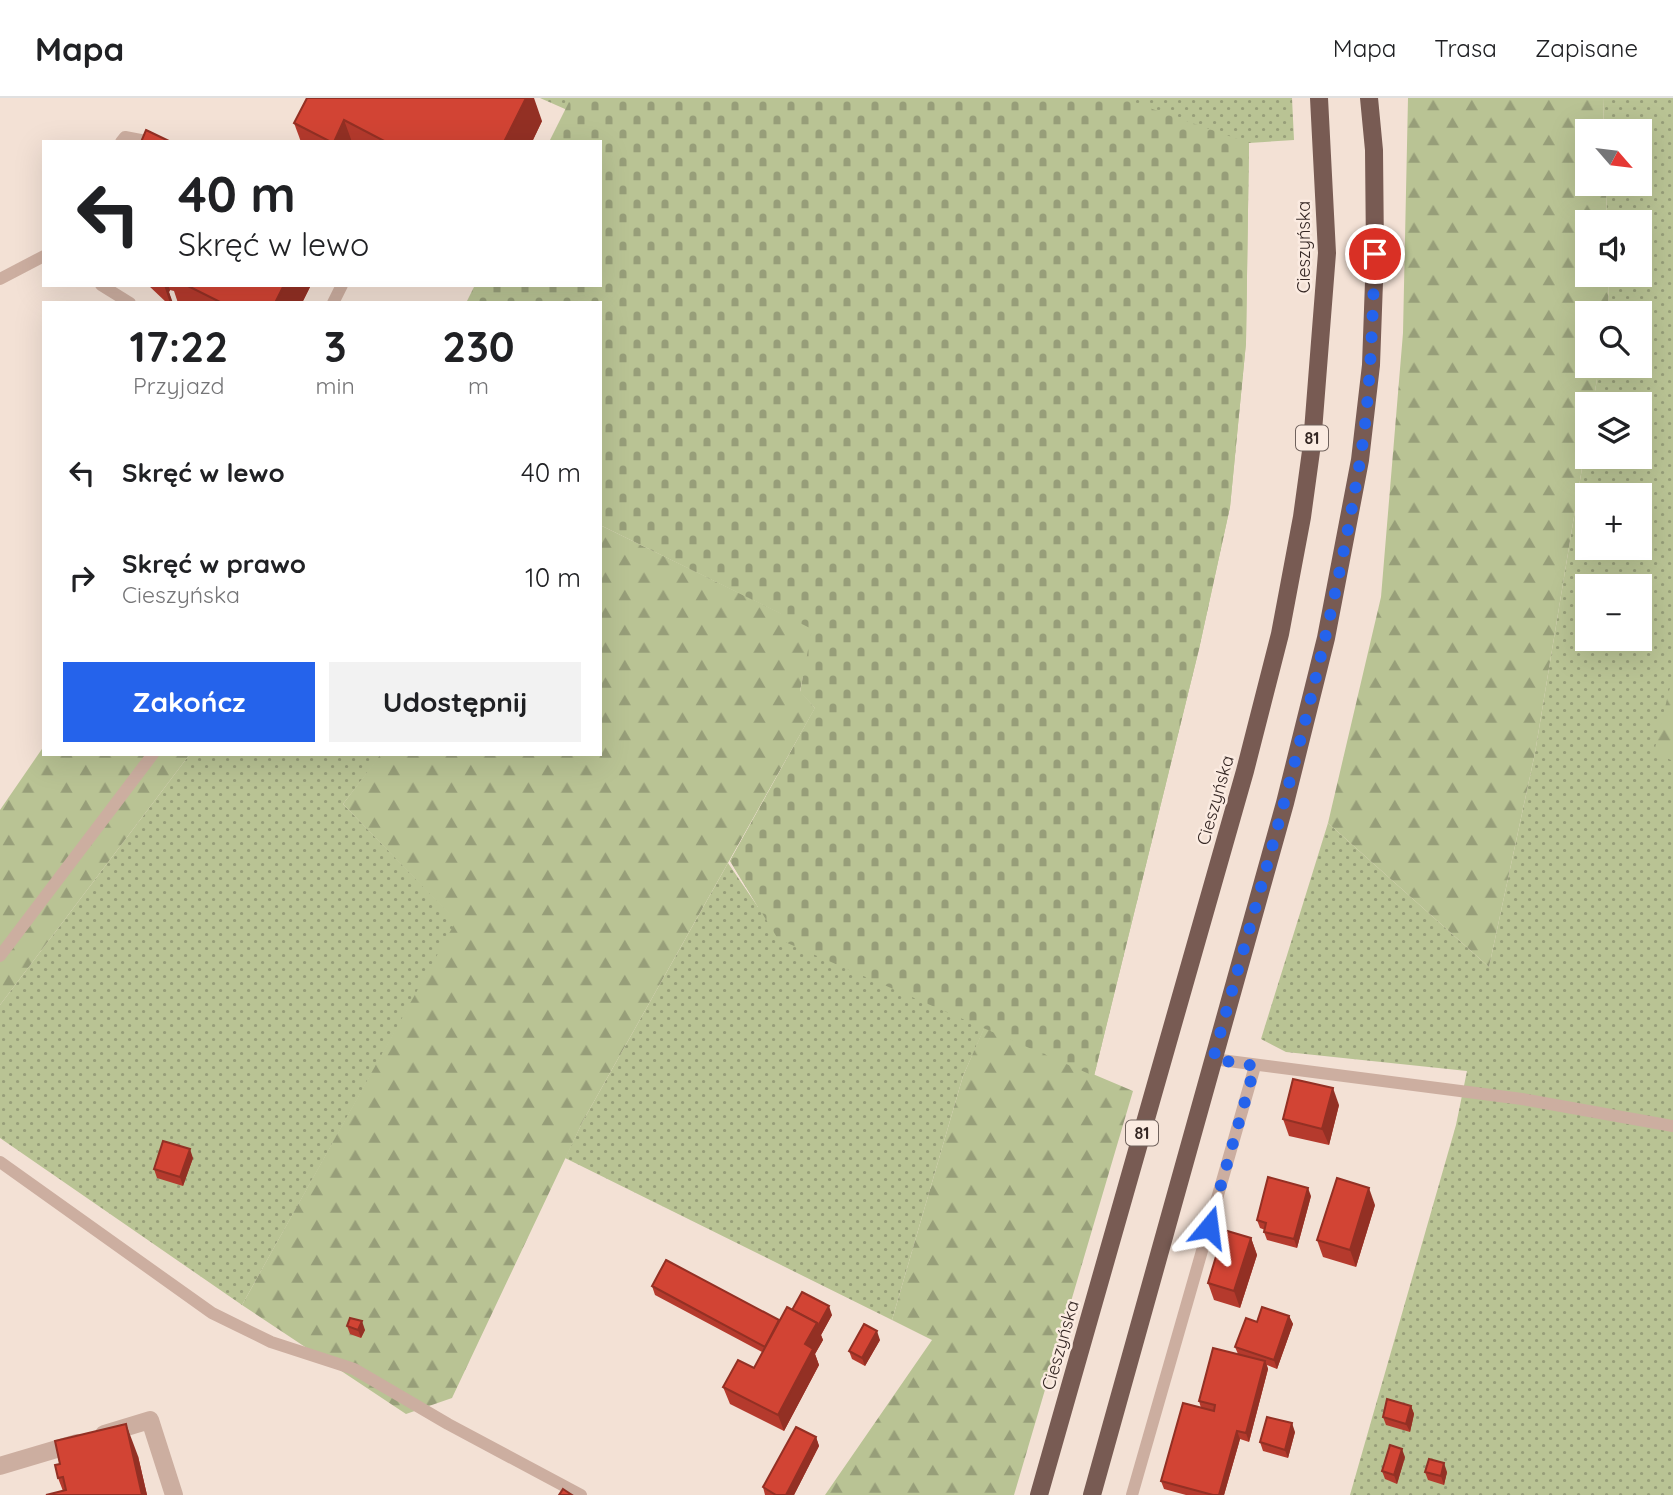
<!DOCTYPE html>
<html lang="pl">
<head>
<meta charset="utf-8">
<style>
	:root { --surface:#fff; --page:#f2f2f2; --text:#202124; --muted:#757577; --line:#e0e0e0; --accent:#2563eb }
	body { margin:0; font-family:Quicksand,sans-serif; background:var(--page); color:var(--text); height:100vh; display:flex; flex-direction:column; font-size:26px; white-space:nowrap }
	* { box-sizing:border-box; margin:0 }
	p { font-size:23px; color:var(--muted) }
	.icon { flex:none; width:38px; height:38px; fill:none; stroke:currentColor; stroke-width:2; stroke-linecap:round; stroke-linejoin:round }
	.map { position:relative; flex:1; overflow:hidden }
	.details { position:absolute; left:42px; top:203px; width:560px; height:455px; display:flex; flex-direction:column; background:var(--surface); border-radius:0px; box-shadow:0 7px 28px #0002 }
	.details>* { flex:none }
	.top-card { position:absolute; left:42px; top:42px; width:560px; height:147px; border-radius:0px; box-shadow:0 7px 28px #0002; background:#fff; color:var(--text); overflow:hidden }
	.needle { width:46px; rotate:118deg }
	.fabs { position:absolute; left:1575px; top:21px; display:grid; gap:14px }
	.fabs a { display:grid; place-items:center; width:77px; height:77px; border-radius:0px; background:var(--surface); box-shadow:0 7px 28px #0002; font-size:35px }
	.pin { position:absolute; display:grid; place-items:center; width:60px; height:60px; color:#fff; margin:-30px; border:4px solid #fff; border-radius:50%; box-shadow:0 2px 7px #0007 }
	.me { position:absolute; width:77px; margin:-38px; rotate:16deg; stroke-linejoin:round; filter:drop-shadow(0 0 5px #0008) }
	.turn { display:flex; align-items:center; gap:24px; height:147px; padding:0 21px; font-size:32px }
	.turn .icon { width:91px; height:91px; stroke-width:2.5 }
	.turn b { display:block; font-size:49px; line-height:60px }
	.eta { display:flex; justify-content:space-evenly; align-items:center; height:119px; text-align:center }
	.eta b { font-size:42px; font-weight:700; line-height:49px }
	.button { display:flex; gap:14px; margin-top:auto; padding:14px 21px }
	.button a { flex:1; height:80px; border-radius:0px; background:var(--accent); color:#fff; font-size:28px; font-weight:700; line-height:80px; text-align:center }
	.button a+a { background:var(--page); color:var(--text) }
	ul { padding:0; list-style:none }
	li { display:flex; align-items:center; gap:21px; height:105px; padding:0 21px }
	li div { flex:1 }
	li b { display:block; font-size:26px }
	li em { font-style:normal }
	header { display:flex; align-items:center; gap:42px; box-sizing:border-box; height:98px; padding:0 35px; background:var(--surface); border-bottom:2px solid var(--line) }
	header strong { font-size:33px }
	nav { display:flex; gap:38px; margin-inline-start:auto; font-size:24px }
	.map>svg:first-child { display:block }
	.grass { fill:url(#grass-dots); fill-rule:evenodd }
	.forest { fill:url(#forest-firs) }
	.cemetery { fill:url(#cemetery-stones) }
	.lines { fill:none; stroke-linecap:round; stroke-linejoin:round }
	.service { stroke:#ccaea0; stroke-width:12 }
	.minor { stroke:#ccaea0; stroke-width:18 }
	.primary { stroke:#785b53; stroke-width:18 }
	.wall { fill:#b53a2d }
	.shaded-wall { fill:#933024 }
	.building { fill:#d24434; stroke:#933024; stroke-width:2 }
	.route { stroke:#2563eb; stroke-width:12; stroke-dasharray:0 21.6 }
	.labels { text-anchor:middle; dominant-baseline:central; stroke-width:5; stroke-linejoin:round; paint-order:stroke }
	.shield { fill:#fbebe1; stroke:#70625d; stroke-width:2 }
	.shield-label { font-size:16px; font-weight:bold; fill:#352724 }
	.street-label { font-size:18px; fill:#352724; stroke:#fbebe1 }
</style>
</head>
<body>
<header>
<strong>Mapa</strong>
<nav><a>Mapa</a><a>Trasa</a><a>Zapisane</a></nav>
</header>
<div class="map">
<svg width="1673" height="1397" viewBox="0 0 1673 1397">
	<defs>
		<pattern id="grass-dots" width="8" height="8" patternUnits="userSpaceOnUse" patternTransform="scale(1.75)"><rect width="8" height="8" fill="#b9c394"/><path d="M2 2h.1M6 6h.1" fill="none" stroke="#979e79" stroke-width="1.8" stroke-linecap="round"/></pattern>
		<pattern id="forest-firs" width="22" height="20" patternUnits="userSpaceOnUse" patternTransform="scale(1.75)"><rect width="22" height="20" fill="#b9c394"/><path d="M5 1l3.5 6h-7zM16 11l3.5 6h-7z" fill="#979e79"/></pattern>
		<pattern id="cemetery-stones" width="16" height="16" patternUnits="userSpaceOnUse" patternTransform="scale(1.75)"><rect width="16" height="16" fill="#b9c394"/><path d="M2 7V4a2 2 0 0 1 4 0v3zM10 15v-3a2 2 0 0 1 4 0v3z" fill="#979e79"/></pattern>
	</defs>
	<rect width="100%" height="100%" fill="#f3e1d5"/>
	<g class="grass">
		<path d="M540 0H1292L1294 42 1249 45 1246 245 1230 409 1199 551 1094 978 984 931 963 978 892 1222 565 1060 583 1023 728 765 758 809 730 763 815 610 610 40 565 11Z"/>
		<path d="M1603 0H1673V1397H1350L1456 1027 1467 973 1286 954 1261 941 1328 725 1489 869 1535 655 1587 340V359H1640V306H1593L1599 268H1640V215H1608L1609 177H1640V124H1607L1606 86H1640V33H1604ZM1587 397H1640V450H1587ZM1587 488H1640V541H1587Z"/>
		<path d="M190 656H382L343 706 457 823 242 1207 0 1040V907Z"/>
	</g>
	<g class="forest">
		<path d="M1408 0H1603L1604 33H1587V86H1606L1607 124H1587V177H1609L1608 215H1587V268H1599L1593 306H1587V340L1535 655 1489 869 1328 725 1381 499 1403 235Z"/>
		<path d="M600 427 813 531 800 593 815 610 583 1023 452 1300 406 1316 242 1207 456 823 343 706 381 656H600Z"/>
		<path d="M1673 577V663L1654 654Z"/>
		<path d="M44 648V656H190L0 907V712Z"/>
		<path d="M984 930 1133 993 1014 1397H825L932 1242 892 1222 963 978Z"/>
	</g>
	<path class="cemetery" d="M571 0H1121L1249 45 1246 245 1230 409 1199 551 1094 978 778 841 730 763 815 610 800 594 812 531 600 427V205H466L475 187H600V44H549Z"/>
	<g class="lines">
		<g class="service">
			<path d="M121 44 125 39 151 44"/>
			<path d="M0 181 44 158"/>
			<path d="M101 187 130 205"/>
			<path d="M333 205 342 187"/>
			<path d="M0 858 153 656"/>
			<path d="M1213 961 1522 1001 1673 1028"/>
			<path d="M0 1064 212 1215 271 1244 354 1271 448 1326 581 1397"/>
			<path d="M1132 1397 1255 968"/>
		</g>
		<g class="minor">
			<path d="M104 1336 150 1322 174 1397"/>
			<path d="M0 1368 77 1345"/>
		</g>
		<g class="primary">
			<path d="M1039 1397 1245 673 1280 536 1302 419 1312 346 1327 155 1319 0"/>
			<path d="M1092 1397 1285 705 1326 540 1360 362 1371 267 1375 156 1374 52 1369 0"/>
		</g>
	</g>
	<g class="wall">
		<path d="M307 0 542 23 532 44H301L294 25Z"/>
		<path d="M148 187H311L302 205H178L174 193 170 192 169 194 172 205H167Z"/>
		<path d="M1339 1007 1329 1047 1289 1038 1283 1021Z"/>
		<path d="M193 1060 183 1088 157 1080 154 1071Z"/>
		<path d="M1311 1098 1297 1150 1267 1142 1264 1134 1265 1132 1260 1130 1257 1122Z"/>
		<path d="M1375 1107 1356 1169 1323 1159 1317 1142Z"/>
		<path d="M1251 1140 1257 1157 1240 1210 1214 1202 1208 1185Z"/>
		<path d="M652 1188 779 1222 792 1212 832 1217 821 1237 823 1242 815 1256 819 1267 784 1333 730 1306 723 1289 754 1270 762 1254 655 1197Z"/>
		<path d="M1289 1218 1293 1226 1277 1271 1267 1267 1268 1271 1249 1344 1240 1341 1224 1397H1186L1164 1391 1161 1383 1201 1310 1199 1303 1238 1256 1235 1249 1257 1224Z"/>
		<path d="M347 1228 365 1232 361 1240 350 1236Z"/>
		<path d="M880 1242 865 1268 852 1261 849 1253Z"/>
		<path d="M1411 1308 1414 1316 1410 1334 1386 1327 1383 1319Z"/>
		<path d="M1295 1334 1288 1360 1263 1353 1260 1344Z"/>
		<path d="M816 1339 819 1348 794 1397H765L763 1389Z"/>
		<path d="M138 1358 147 1397H46L63 1393 58 1380Z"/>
		<path d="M1405 1359 1397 1386 1385 1381 1382 1373Z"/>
		<path d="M1425 1374H1447L1444 1387 1428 1382Z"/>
	</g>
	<g class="shaded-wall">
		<path d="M526 0H534L542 23 532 44H504Z"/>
		<path d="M344 22 352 44H334Z"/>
		<path d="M164 187H168L170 192 169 194 173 205H170Z"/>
		<path d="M284 187H311L302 205H275Z"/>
		<path d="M1333 990 1339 1007 1329 1047 1322 1031Z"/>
		<path d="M190 1051 193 1060 183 1088 180 1079Z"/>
		<path d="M1308 1090 1311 1098 1297 1150 1294 1141Z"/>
		<path d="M1369 1090 1375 1107 1356 1169 1350 1152Z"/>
		<path d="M1251 1140 1257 1157 1240 1210 1234 1193Z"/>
		<path d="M829 1208 832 1217 821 1237 823 1242 815 1256 819 1267 784 1333 778 1317 805 1246 817 1225Z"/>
		<path d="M1289 1218 1293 1226 1277 1271 1274 1262Z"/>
		<path d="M362 1223 365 1232 361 1240 358 1232Z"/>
		<path d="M877 1233 880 1242 865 1268 862 1260Z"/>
		<path d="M1265 1263 1268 1271 1249 1344 1246 1335Z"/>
		<path d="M1411 1308 1414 1316 1410 1334 1406 1326Z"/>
		<path d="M1292 1325 1295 1334 1288 1360 1285 1352Z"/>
		<path d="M126 1326 138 1358 147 1397H142Z"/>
		<path d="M1237 1333 1240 1341 1224 1397H1219Z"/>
		<path d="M816 1339 819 1348 794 1397H786Z"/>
		<path d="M1402 1351 1405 1359 1397 1386 1394 1377Z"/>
		<path d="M1444 1365 1447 1374 1444 1387 1441 1378Z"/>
	</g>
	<g class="building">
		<path d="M307 0H526L504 44H386L344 22 334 44H331L294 25Z"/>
		<path d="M146 32 171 44H141Z"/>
		<path d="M186 187H284L275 205H222Z"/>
		<path d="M1293 981 1333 990 1322 1031 1283 1021Z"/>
		<path d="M163 1043 190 1051 180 1079 154 1071Z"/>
		<path d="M1268 1079 1308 1090 1294 1141 1264 1134 1266 1125 1257 1122Z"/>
		<path d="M1337 1080 1369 1090 1350 1152 1317 1142Z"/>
		<path d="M1224 1132 1251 1140 1234 1193 1208 1185Z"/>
		<path d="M666 1162 779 1222 765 1249 652 1188Z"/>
		<path d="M802 1194 829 1208 818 1228 817 1225 792 1212Z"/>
		<path d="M787 1209 817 1225 805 1246 813 1251 778 1317 723 1289 738 1262 754 1270Z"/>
		<path d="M1262 1209 1289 1218 1274 1262 1235 1249 1246 1220 1257 1224Z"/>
		<path d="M350 1220 362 1223 358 1232 347 1228Z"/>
		<path d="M864 1226 877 1233 862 1260 849 1253Z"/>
		<path d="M1213 1250 1265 1263 1246 1335 1237 1333 1219 1397H1213L1161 1383 1183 1305 1214 1313 1215 1307 1199 1303Z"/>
		<path d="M1387 1301 1411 1308 1406 1326 1383 1319Z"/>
		<path d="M1267 1319 1292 1325 1285 1352 1260 1344Z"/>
		<path d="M126 1326 142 1397H46L66 1392 63 1379 58 1380 55 1367 60 1366 55 1343Z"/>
		<path d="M796 1329 816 1339 786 1397H776L763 1389Z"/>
		<path d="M1390 1347 1402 1351 1394 1377 1382 1373Z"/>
		<path d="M1429 1361 1444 1365 1441 1378 1425 1374Z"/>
		<path d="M563 1391 572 1397H559Z"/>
	</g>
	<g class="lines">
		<path class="route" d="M1209 1129 1255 968 1213 961C1268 763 1327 566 1360 363 1371 295 1372 225 1375 156"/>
	</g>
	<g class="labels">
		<g class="shield">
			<rect x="1296" y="327.5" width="32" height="25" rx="5"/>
			<rect x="1126" y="1022.5" width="32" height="25" rx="5"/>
		</g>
		<g class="shield-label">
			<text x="1312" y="340">81</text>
			<text x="1142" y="1035">81</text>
		</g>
		<g class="street-label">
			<text transform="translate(1303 149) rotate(-90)">Cieszyńska</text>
			<text transform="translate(1215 702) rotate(-74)">Cieszyńska</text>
			<text transform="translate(1060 1247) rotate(-74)">Cieszyńska</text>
		</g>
	</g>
</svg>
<div class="fabs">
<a><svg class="needle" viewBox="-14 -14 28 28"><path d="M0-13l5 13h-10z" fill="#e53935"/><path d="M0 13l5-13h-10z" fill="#757577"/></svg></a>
<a><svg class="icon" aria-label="sound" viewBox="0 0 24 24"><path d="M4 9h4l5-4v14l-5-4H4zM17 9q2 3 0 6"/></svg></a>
<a><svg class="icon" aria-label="search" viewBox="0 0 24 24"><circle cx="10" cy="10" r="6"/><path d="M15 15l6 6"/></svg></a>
<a><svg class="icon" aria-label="layers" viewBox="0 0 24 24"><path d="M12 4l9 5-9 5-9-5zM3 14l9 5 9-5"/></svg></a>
<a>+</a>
<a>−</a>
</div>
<div class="pin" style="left:1375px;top:156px;background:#d93025"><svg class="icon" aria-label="arrive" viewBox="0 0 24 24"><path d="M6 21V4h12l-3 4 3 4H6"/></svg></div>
<svg class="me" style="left:1209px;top:1129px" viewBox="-20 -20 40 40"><path d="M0-17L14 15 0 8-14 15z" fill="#2563eb" stroke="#fff" stroke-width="4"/></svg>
<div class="top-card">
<div class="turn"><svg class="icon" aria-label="left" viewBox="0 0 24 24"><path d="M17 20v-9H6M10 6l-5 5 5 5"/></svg><div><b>40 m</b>Skręć w lewo</div></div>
</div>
<section class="details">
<div class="eta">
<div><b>17:22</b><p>Przyjazd</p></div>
<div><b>3</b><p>min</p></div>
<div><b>230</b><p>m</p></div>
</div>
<ul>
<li><svg class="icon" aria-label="left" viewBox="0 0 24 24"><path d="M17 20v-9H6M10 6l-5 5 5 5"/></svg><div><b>Skręć w lewo</b></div><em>40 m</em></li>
<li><svg class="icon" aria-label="right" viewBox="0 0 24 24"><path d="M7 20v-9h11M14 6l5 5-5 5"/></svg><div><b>Skręć w prawo</b><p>Cieszyńska</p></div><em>10 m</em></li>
</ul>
<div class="button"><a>Zakończ</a><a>Udostępnij</a></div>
</section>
</div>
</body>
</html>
